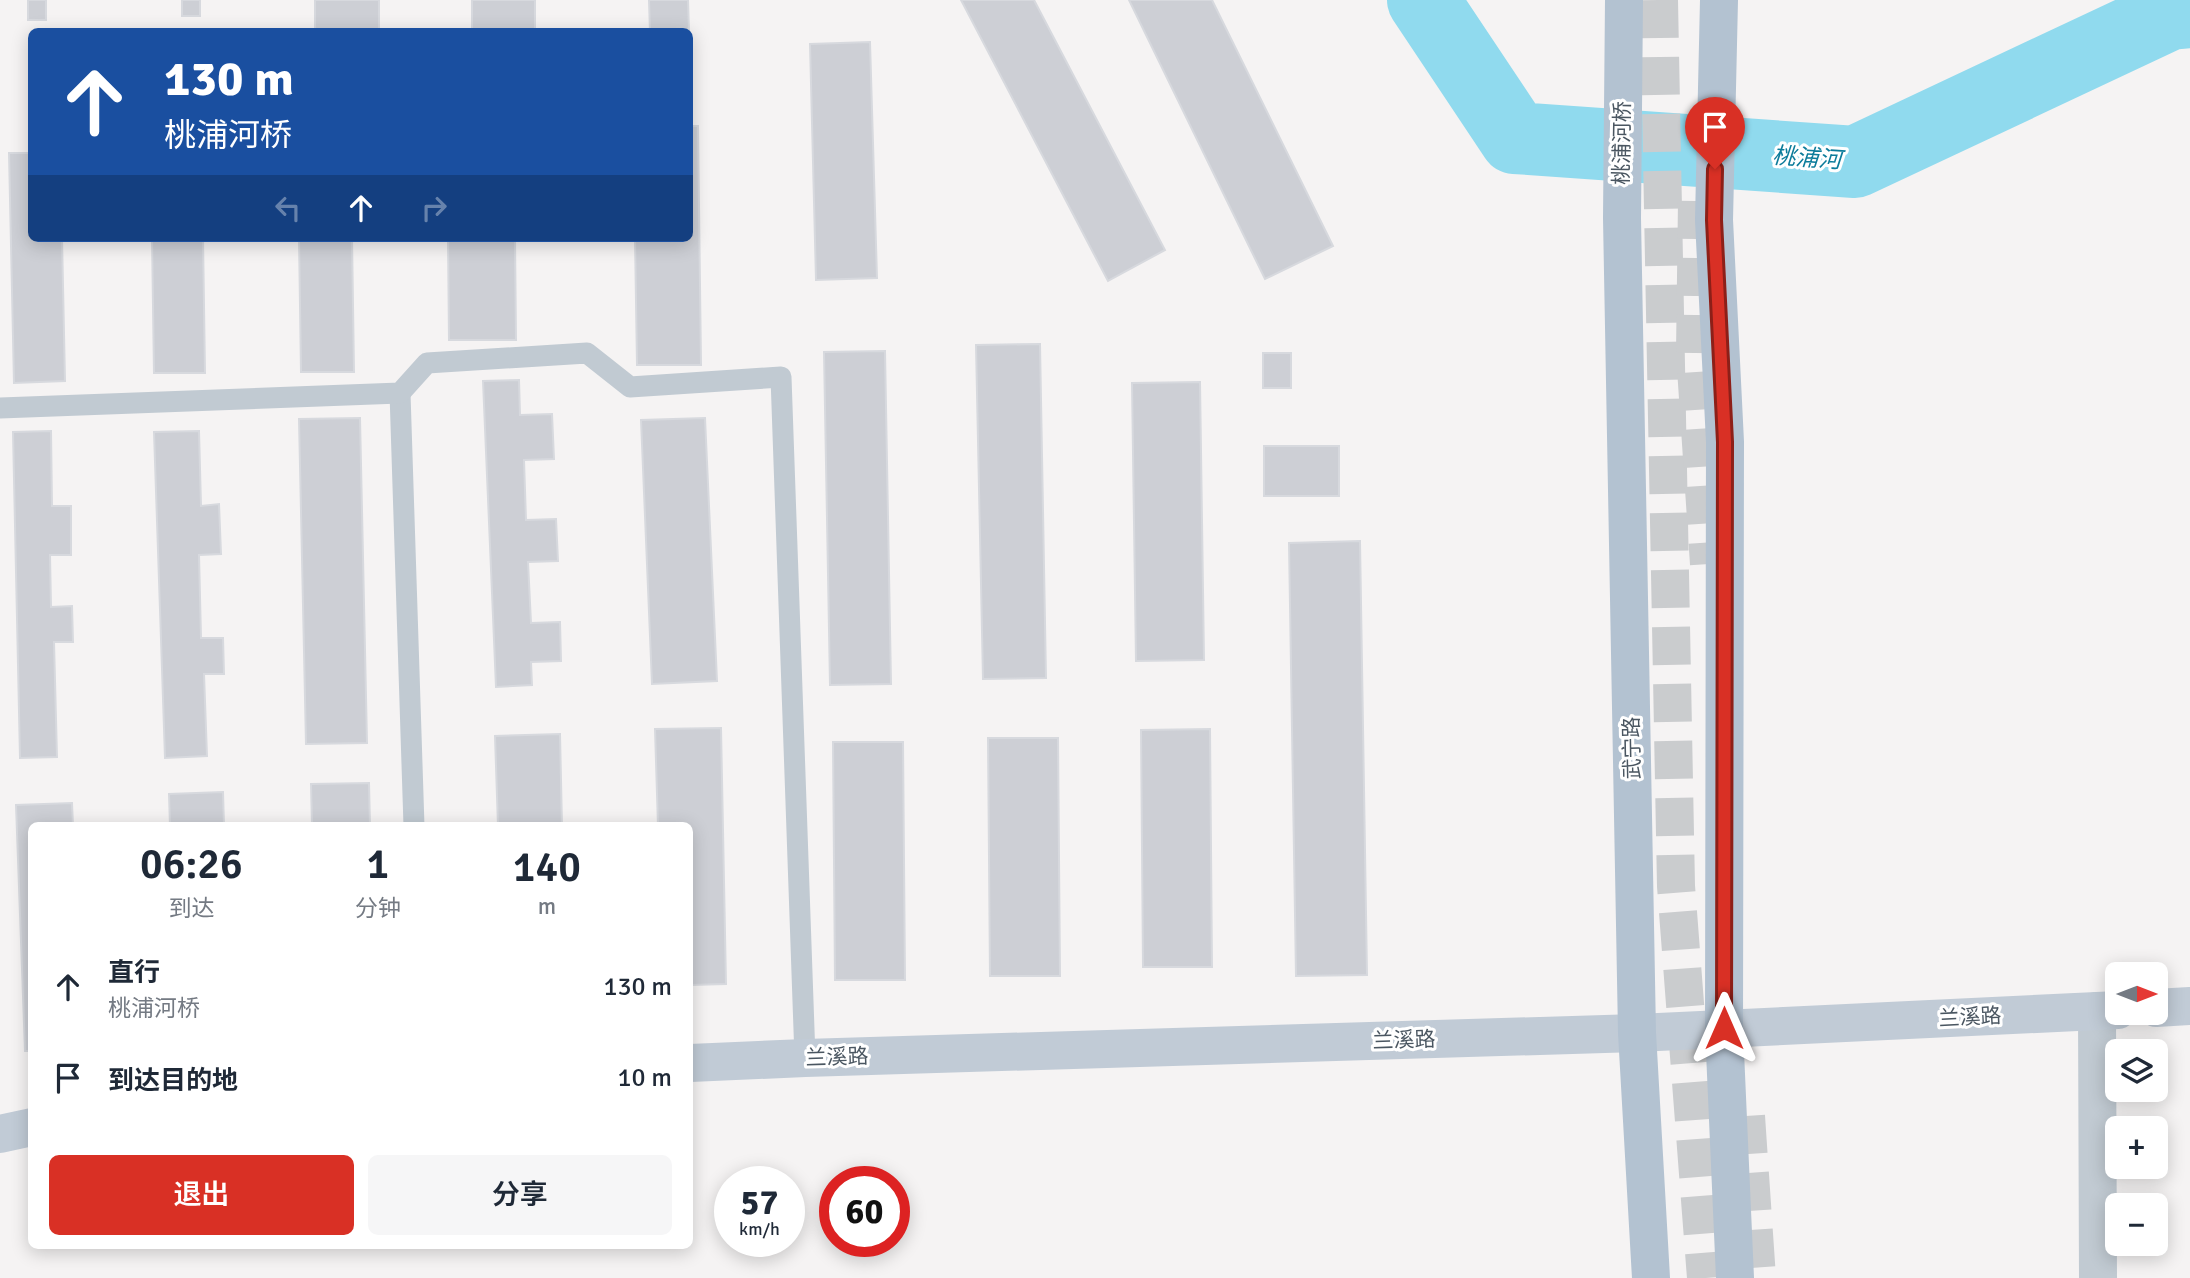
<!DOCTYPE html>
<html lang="zh">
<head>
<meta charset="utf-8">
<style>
	:root { --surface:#fff; --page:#f6f6f7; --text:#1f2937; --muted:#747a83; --accent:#d93025 }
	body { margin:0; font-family:Signika,"Noto Sans SC",sans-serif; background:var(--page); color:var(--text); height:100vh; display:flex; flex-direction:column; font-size:26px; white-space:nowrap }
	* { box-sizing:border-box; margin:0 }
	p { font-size:23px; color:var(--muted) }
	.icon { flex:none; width:38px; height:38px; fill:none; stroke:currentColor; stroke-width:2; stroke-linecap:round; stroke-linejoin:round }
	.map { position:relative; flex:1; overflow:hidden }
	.panel { position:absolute; left:28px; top:822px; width:665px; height:427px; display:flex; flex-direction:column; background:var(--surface); border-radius:10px; box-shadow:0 4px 18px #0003 }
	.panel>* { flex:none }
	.hud { position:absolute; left:28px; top:28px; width:665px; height:214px; border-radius:10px; box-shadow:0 4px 18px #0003; background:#1a4fa0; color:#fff; overflow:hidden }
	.needle { width:46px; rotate:90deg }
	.controls { position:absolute; left:2105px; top:962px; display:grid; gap:14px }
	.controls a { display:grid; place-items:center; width:63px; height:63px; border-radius:10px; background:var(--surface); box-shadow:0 4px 18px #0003; font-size:35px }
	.speed { position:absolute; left:714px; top:1166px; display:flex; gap:14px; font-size:35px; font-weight:700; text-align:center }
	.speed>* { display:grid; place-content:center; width:91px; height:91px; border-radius:50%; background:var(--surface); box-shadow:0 4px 18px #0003; line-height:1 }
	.speed small { font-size:18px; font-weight:400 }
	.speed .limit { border:10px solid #d22; background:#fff; color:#111 }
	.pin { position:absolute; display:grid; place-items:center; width:60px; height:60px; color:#fff; margin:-72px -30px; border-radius:50% 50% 50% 0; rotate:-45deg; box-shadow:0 0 7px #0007 }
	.pin .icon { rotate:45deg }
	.me { position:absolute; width:77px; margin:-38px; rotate:0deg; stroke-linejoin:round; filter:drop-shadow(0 0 5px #0008) }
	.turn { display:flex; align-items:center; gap:24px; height:147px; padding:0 21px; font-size:32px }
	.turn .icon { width:91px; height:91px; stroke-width:2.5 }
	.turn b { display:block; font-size:49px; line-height:60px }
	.lanes { display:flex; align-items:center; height:66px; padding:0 21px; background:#0003; justify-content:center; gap:35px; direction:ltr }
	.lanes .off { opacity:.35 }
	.eta { display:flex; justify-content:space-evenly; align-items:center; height:119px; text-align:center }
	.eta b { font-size:42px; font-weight:600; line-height:49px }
	.action { display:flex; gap:14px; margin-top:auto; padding:14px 21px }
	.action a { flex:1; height:80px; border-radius:10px; background:var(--accent); color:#fff; font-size:28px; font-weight:600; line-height:80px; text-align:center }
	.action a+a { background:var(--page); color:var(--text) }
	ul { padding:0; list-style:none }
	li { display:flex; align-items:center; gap:21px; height:91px; padding:0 21px }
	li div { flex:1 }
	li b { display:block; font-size:26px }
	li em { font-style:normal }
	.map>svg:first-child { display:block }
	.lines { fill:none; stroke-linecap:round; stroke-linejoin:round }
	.river { stroke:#90daee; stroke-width:72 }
	.building { fill:#cdcfd5; stroke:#d7d9de; stroke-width:2 }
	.highway-tunnel { stroke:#caccce; stroke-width:38; stroke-dasharray:38 19; stroke-linecap:butt }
	.lane { stroke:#c1cad2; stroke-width:21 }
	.street { stroke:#c1cad2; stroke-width:38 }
	.secondary { stroke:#c1cbd6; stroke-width:38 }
	.primary { stroke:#b3c2d1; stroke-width:38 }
	.route-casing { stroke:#8d1f18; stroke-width:18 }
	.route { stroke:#d93025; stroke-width:12 }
	.labels { text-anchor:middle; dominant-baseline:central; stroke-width:6; stroke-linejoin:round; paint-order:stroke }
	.street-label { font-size:21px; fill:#4a5661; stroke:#fff }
	.water-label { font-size:23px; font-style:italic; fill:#0c7c9b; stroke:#fff }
</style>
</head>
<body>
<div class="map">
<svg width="2190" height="1278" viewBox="0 0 2190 1278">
	<rect width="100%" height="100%" fill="#f5f3f3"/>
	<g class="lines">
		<path class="river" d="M1423 0 1515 138 1855 162 2170 14 2190 12"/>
	</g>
	<g class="building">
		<rect x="28" y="0" width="18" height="20"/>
		<rect x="182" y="0" width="18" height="16"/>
		<rect x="315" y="0" width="64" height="32"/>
		<rect x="472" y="0" width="63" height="32"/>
		<path d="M649 0H688L689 32H650Z"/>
		<path d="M961 0H1034L1165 250 1108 281Z"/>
		<path d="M1129 0H1212L1333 246 1265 279Z"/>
		<path d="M870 42 877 278 816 280 810 44Z"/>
		<path d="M690 126H698L701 365H637L635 238H690Z"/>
		<path d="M9 153H32V238H62L65 381 14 383Z"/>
		<path d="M152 238H203L205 373H154Z"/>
		<path d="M299 238H352L354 372H301Z"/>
		<path d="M448 238H515L516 340H449Z"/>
		<path d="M1040 344 1046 678 983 679 976 345Z"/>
		<path d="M885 351 891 684 830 685 824 352Z"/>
		<rect x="1263" y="353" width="28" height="35"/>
		<path d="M519 380 520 415 552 414 554 459 524 460 526 520 556 519 558 561 528 562 531 623 560 622 561 661 531 662 532 685 496 687 483 381Z"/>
		<path d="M1200 382 1204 660 1136 661 1132 383Z"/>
		<path d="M360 418 367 743 306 744 299 419Z"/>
		<path d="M705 418 717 681 652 684 641 420Z"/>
		<path d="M51 431 52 506H71V555H50L51 607 72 606 73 642H54L57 757 20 758 13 432Z"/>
		<path d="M199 431 201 506 219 504 221 554 199 555 201 638H223L224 674H204L207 756 165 758 154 432Z"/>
		<rect x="1264" y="446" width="75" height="50"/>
		<path d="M1360 541 1367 975 1296 976 1289 543Z"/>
		<path d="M721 728 726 984 690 985V826H658L655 729Z"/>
		<path d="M1210 729 1212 967H1143L1141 730Z"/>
		<path d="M560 734 562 826H498L495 736Z"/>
		<path d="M988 738H1058L1060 976H990Z"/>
		<path d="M833 742H903L905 980H835Z"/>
		<path d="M369 783 370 826H312L311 784Z"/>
		<path d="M223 792 224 826H170L169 794Z"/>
		<path d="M72 803 73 826H32V1051H25L16 805Z"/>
	</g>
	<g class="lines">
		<g class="highway-tunnel">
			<path d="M1659 0 1676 886 1706 1278"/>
			<path d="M1697 201 1695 353 1709 564"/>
			<path d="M1746 1116 1757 1278"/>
		</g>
		<g class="lane">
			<path d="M400 393 414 826"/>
			<path d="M0 408 400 393 427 363 587 353 630 387 781 377 805 1058"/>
		</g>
		<path class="street" d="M2097 1011 2098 1278"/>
		<g class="secondary">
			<path d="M2156 1008 2190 1006"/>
			<path d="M690 1063 805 1058 1637 1033 2118 1010"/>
			<path d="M0 1134 32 1127"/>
		</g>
		<g class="primary">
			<path d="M1624 0 1622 218 1637 1033 1651 1278"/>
			<path d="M1719 0 1714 220 1725 442 1724 1029 1735 1278"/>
		</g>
	</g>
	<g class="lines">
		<g class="route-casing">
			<path id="route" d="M1715 169 1714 220 1725 442 1724 1028"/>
		</g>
		<use href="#route" class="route"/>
	</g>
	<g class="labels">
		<g class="street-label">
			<text transform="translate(1622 143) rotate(-89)">桃浦河桥</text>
			<text transform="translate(1632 748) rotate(-91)">武宁路</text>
			<text transform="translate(1970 1017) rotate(-3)">兰溪路</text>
			<text transform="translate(1404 1040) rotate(-2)">兰溪路</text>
			<text transform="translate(837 1057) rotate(-2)">兰溪路</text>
		</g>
		<g class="water-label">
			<text transform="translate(1807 158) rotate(4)">桃浦河</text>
		</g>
	</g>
</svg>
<div class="controls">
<a><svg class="needle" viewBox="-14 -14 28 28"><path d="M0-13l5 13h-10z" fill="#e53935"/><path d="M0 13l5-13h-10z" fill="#747a83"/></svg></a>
<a><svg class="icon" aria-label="layers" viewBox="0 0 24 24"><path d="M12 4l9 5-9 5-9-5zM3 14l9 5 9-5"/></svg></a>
<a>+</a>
<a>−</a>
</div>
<div class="speed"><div>57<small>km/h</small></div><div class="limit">60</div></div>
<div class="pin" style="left:1715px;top:169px;background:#d93025"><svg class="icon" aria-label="arrive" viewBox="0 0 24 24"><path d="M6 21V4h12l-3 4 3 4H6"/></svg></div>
<svg class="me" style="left:1724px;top:1028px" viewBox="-20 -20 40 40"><path d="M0-17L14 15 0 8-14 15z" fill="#d93025" stroke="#fff" stroke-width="4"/></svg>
<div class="hud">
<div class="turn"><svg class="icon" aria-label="ahead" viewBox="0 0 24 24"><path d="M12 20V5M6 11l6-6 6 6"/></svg><div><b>130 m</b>桃浦河桥</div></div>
<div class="lanes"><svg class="icon off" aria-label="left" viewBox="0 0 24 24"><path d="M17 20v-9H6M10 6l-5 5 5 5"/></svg><svg class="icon" aria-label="ahead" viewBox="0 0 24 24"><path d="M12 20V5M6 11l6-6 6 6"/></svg><svg class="icon off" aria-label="right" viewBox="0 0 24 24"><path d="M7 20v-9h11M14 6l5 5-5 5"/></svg></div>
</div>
<section class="panel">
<div class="eta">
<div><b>06:26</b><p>到达</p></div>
<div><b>1</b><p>分钟</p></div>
<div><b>140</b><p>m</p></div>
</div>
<ul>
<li><svg class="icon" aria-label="ahead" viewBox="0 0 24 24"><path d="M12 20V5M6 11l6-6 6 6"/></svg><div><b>直行</b><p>桃浦河桥</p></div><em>130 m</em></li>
<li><svg class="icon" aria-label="arrive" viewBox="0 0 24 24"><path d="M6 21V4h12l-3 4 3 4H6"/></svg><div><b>到达目的地</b></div><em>10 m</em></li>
</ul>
<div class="action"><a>退出</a><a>分享</a></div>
</section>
</div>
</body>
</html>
